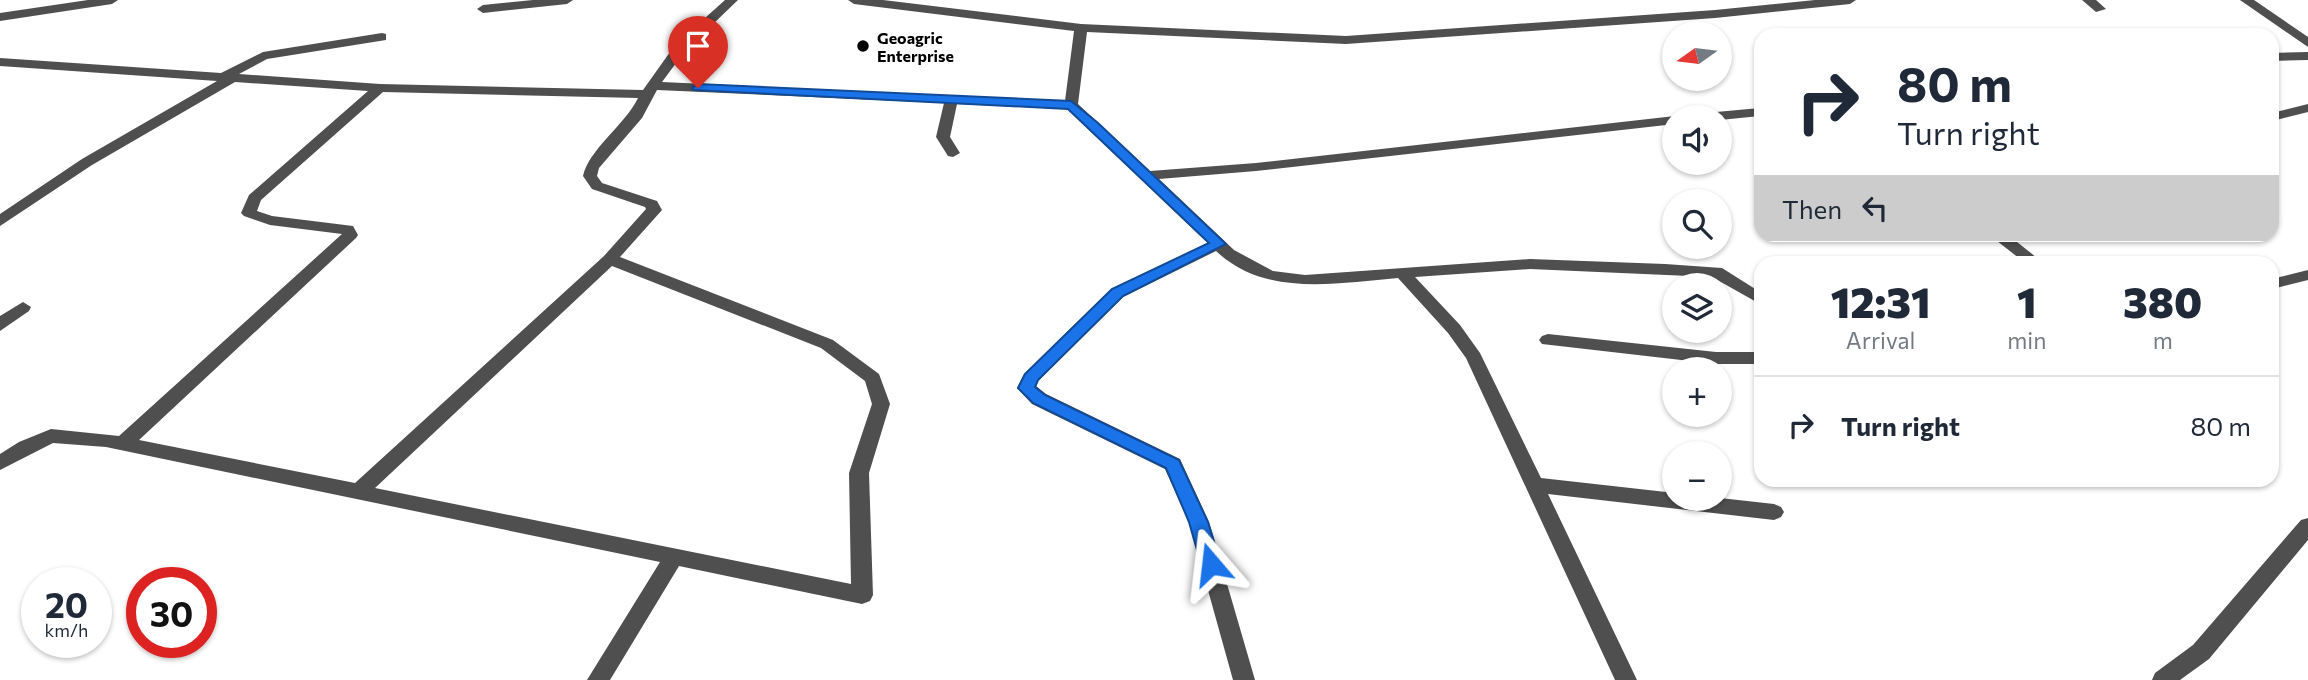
<!DOCTYPE html>
<html lang="en">
<head>
<meta charset="utf-8">
<style>
	:root { --surface:#fff; --page:#f2f2f3; --text:#1f2937; --muted:#747a83; --line:#e0e1e3 }
	body { margin:0; font-family:Commissioner,sans-serif; background:var(--page); color:var(--text); height:100vh; display:flex; flex-direction:column; font-size:26px; white-space:nowrap }
	* { box-sizing:border-box; margin:0 }
	p { font-size:23px; color:var(--muted) }
	.icon { flex:none; width:38px; height:38px; fill:none; stroke:currentColor; stroke-width:2; stroke-linecap:round; stroke-linejoin:round }
	.map { position:relative; flex:1; overflow:hidden }
	.drawer { position:absolute; left:1754px; top:256px; width:525px; height:231px; display:flex; flex-direction:column; background:var(--surface); border-radius:21px; box-shadow:0 2px 5px #0004 }
	.drawer>* { flex:none }
	.guide { position:absolute; left:1754px; top:28px; width:525px; height:214px; border-radius:21px; box-shadow:0 2px 5px #0004; background:#fff; color:var(--text); overflow:hidden }
	.needle { width:46px; rotate:256deg }
	.controls { position:absolute; left:1662px; top:21px; display:grid; gap:14px }
	.controls a { display:grid; place-items:center; width:70px; height:70px; border-radius:50%; background:var(--surface); box-shadow:0 2px 5px #0004; font-size:35px }
	.speed { position:absolute; left:21px; top:567px; display:flex; gap:14px; font-size:35px; font-weight:700; text-align:center }
	.speed>* { display:grid; place-content:center; width:91px; height:91px; border-radius:50%; background:var(--surface); box-shadow:0 2px 5px #0004; line-height:1 }
	.speed small { font-size:18px; font-weight:400 }
	.speed .limit { border:10px solid #d22; background:#fff; color:#111 }
	.pin { position:absolute; display:grid; place-items:center; width:60px; height:60px; color:#fff; margin:-72px -30px; border-radius:50% 50% 50% 0; rotate:-45deg; box-shadow:0 0 7px #0007 }
	.pin .icon { rotate:45deg }
	.me { position:absolute; width:77px; margin:-38px; rotate:343deg; stroke-linejoin:round; filter:drop-shadow(0 0 5px #0008) }
	.turn { display:flex; align-items:center; gap:24px; height:147px; padding:0 28px; font-size:32px }
	.turn .icon { width:91px; height:91px; stroke-width:2.5 }
	.turn b { display:block; font-size:49px; line-height:60px }
	.then { display:flex; align-items:center; height:66px; padding:0 28px; background:#0003; gap:14px; font-size:26px }
	.eta { display:flex; justify-content:space-evenly; align-items:center; height:119px; text-align:center }
	.eta b { font-size:42px; font-weight:800; line-height:49px }
	ul { padding:0; list-style:none }
	li { display:flex; align-items:center; gap:21px; height:98px; padding:0 28px; border-top:2px solid var(--line) }
	li div { flex:1 }
	li b { display:block; font-size:26px }
	li em { font-style:normal }
	.map>svg:first-child { display:block }
	.lines { fill:none; stroke-linecap:round; stroke-linejoin:round }
	.minor { fill:#4f4f4f; fill-rule:evenodd }
	.route { fill:#1a73e8; stroke:#114b97; stroke-width:2 }
	.poi-dot { fill:#000; stroke:#fff; stroke-width:2.5 }
	.labels { text-anchor:middle; dominant-baseline:central; stroke-width:7; stroke-linejoin:round; paint-order:stroke }
	.far-poi-label { font-size:16px; font-weight:bold; fill:#000; stroke:#fff; text-anchor:start }
</style>
</head>
<body>
<div class="map">
<svg width="2308" height="680" viewBox="0 0 2308 680">
	<rect width="100%" height="100%" fill="#fff"/>
	<g class="lines">
		<g class="minor">
			<path d="M88 0H118L112 4 0 21V13Z"/>
			<path d="M533 0H573L567 4 483 13 477 9 483 5Z"/>
			<path d="M725 0H738L685 51 662 82 1065 101 1074 31 854 4 848 0H883L1081 24 1346 36 1715 10 1815 0H1856L1850 4 1715 18 1346 44 1087 32 1078 104 1150 171 1256 163 1675 116 1680 117H1675V124L1256 171 1159 179 1234 250 1273 271 1305 275 1530 259 1665 264 1722 268 1760 292V304L1712 277 1530 269 1415 277 1460 325 1480 353 1541 478 1675 493V499L1720 498 1774 504 1781 507 1784 512 1781 517 1774 520 1548 494 1637 680H1615L1466 358 1448 333 1398 278C1336 283 1266 298 1216 251L1123 297 1038 381 1036 386 1046 394 1180 459 1209 522 1255 680H1233L1189 522 1165 469 1032 404 1017 388 1024 374 1111 289 1208 243 1067 109 957 104 950 137 960 153 953 157 948 156 936 137 944 103 657 90 642 118 599 168 597 176 602 183 657 201 662 210 620 257 833 340 879 374 890 404 869 473 873 595 870 601 862 604 679 566 610 680H587L660 562 106 447 53 443 0 470V454L19 442 51 429 119 436 342 234 270 225 244 216 241 213 249 195 368 91 235 82 92 165 0 226V214L82 159 217 81 0 66V58L221 73 263 52 382 33 386 34V40L267 59 239 74 380 84 643 90 675 45ZM383 92 638 98C625 125 589 149 583 176L592 189 645 207 646 209 604 256 355 483 139 440 356 238 358 235 353 226 272 216 257 211 261 200ZM612 266 821 348 865 381 872 404 849 473 851 584 375 488Z"/>
			<path d="M2082 0H2096L2106 9 2096 12Z"/>
			<path d="M2240 0H2254L2308 37V47Z"/>
			<path d="M2308 52V60L2272 61V53Z"/>
			<path d="M2308 104V112L2272 121V113Z"/>
			<path d="M1760 108V116L1720 120V117H1698L1705 113Z"/>
			<path d="M1988 234H2007L2042 262H2024Z"/>
			<path d="M2308 270V280L2272 289V279Z"/>
			<path d="M23 302 31 307 29 311 0 331V316Z"/>
			<path d="M1548 334 1716 352H1760V364H1716L1542 344 1539 340 1542 336Z"/>
			<path d="M2308 518V540L2209 659 2180 680H2152L2155 673 2193 645 2301 520Z"/>
		</g>
	</g>
	<path class="route" d="M698 84 1071 101 1098 123 1226 244 1123 296 1038 380 1035 387 1045 395 1179 460 1208 522 1221 564 1218 569 1211 571 1204 569 1201 564 1189 522 1166 468 1033 403 1018 388 1025 374 1112 289 1209 243 1068 109 694 90 692 88Z"/>
	<circle class="poi-dot" cx="863" cy="46" r="7"/>
	<g class="labels">
		<g class="far-poi-label">
			<text x="877" y="37">Geoagric<tspan x="877" dy="18">Enterprise</tspan></text>
		</g>
	</g>
</svg>
<div class="controls">
<a><svg class="needle" viewBox="-14 -14 28 28"><path d="M0-13l5 13h-10z" fill="#e53935"/><path d="M0 13l5-13h-10z" fill="#747a83"/></svg></a>
<a><svg class="icon" aria-label="sound" viewBox="0 0 24 24"><path d="M4 9h4l5-4v14l-5-4H4zM17 9q2 3 0 6"/></svg></a>
<a><svg class="icon" aria-label="search" viewBox="0 0 24 24"><circle cx="10" cy="10" r="6"/><path d="M15 15l6 6"/></svg></a>
<a><svg class="icon" aria-label="layers" viewBox="0 0 24 24"><path d="M12 4l9 5-9 5-9-5zM3 14l9 5 9-5"/></svg></a>
<a>+</a>
<a>−</a>
</div>
<div class="speed"><div>20<small>km/h</small></div><div class="limit">30</div></div>
<div class="pin" style="left:698px;top:88px;background:#d93025"><svg class="icon" aria-label="arrive" viewBox="0 0 24 24"><path d="M6 21V4h12l-3 4 3 4H6"/></svg></div>
<svg class="me" style="left:1211px;top:564px" viewBox="-20 -20 40 40"><path d="M0-17L14 15 0 8-14 15z" fill="#1a73e8" stroke="#fff" stroke-width="4"/></svg>
<div class="guide">
<div class="turn"><svg class="icon" aria-label="right" viewBox="0 0 24 24"><path d="M7 20v-9h11M14 6l5 5-5 5"/></svg><div><b>80 m</b>Turn right</div></div>
<div class="then">Then<svg class="icon" aria-label="left" viewBox="0 0 24 24"><path d="M17 20v-9H6M10 6l-5 5 5 5"/></svg></div>
</div>
<section class="drawer">
<div class="eta">
<div><b>12:31</b><p>Arrival</p></div>
<div><b>1</b><p>min</p></div>
<div><b>380</b><p>m</p></div>
</div>
<ul>
<li><svg class="icon" aria-label="right" viewBox="0 0 24 24"><path d="M7 20v-9h11M14 6l5 5-5 5"/></svg><div><b>Turn right</b></div><em>80 m</em></li>
</ul>
</section>
</div>
</body>
</html>
